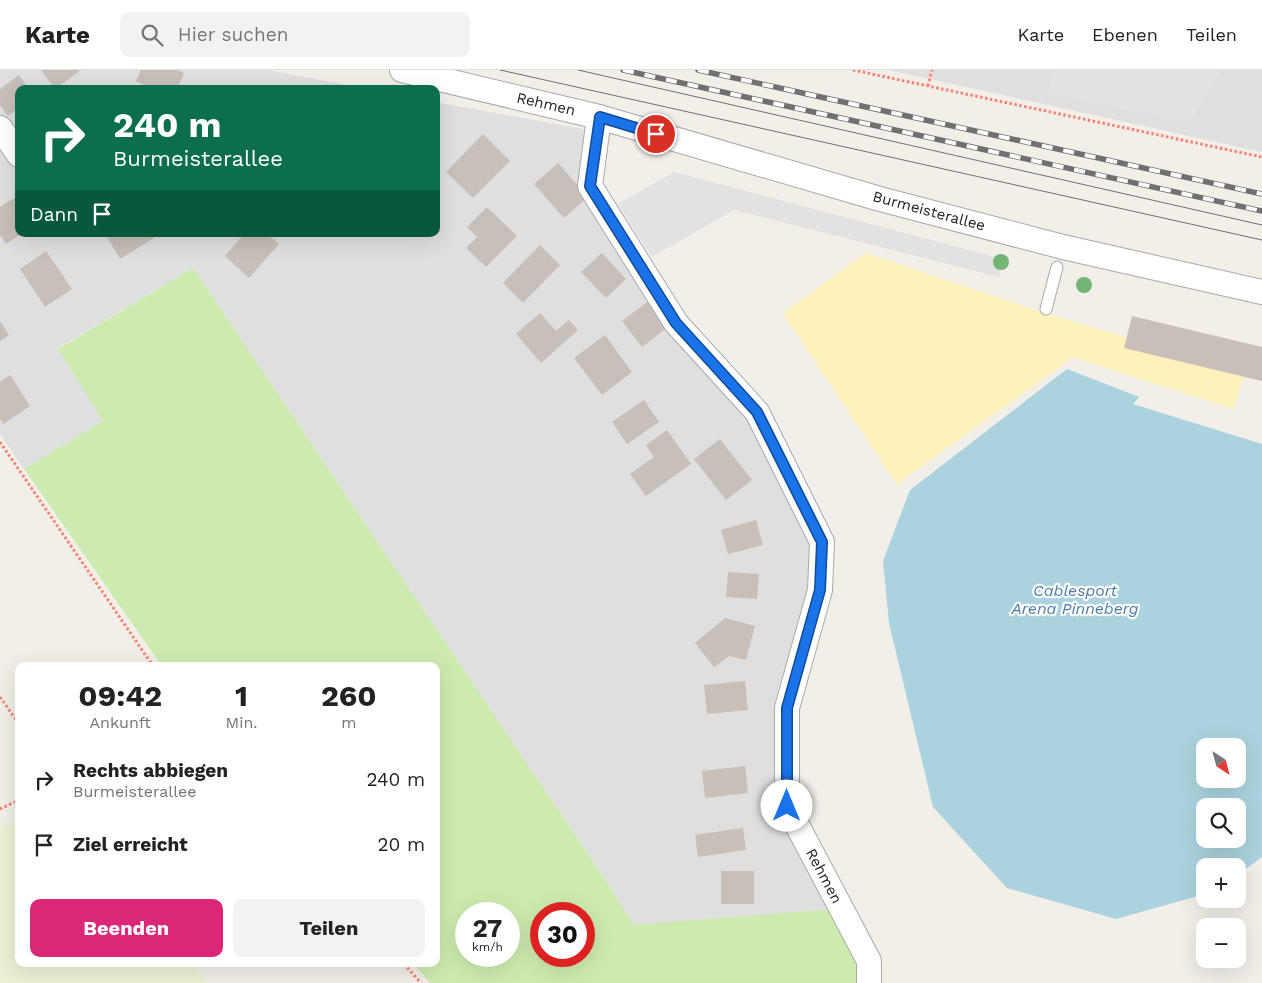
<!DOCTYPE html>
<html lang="de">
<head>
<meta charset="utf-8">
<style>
	:root { --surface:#fff; --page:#f2f2f2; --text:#222; --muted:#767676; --line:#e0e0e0; --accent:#db2777 }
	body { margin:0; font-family:"Work Sans",sans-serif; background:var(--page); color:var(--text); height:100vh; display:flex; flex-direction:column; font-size:19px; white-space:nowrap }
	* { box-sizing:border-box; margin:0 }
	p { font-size:16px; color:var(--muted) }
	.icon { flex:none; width:28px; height:28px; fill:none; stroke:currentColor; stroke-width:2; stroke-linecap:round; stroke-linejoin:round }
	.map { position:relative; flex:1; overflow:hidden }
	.side { position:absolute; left:15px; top:592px; width:425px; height:305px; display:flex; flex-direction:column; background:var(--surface); border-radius:10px; box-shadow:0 5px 20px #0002 }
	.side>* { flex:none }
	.guide { position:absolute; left:15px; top:15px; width:425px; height:152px; border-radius:10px; box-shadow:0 5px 20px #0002; background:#0b6e4f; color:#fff; overflow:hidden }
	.needle { width:32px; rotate:144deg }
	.controls { position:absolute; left:1196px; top:668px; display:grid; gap:10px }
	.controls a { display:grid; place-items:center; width:50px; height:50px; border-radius:10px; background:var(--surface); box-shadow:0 5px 20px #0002; font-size:25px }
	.speed { position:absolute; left:455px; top:832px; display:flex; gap:10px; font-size:25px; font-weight:700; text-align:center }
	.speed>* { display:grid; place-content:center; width:65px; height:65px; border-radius:50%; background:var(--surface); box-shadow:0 5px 20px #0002; line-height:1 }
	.speed small { font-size:12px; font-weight:400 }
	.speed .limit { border:8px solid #d22; background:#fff; color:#111 }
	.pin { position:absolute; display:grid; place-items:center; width:42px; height:42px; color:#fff; margin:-21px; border:2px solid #fff; border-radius:50%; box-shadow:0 1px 5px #0007 }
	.me { position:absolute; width:55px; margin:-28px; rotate:0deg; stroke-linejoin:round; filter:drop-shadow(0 0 4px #0008) }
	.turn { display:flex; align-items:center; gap:18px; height:105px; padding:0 15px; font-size:22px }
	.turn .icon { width:65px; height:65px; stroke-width:2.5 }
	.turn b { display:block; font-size:35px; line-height:42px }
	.then { display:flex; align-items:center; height:48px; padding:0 15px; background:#0003; gap:10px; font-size:19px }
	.eta { display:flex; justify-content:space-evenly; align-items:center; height:85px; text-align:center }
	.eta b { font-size:30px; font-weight:700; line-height:35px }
	.action { display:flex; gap:10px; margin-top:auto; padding:10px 15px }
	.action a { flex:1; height:58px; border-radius:10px; background:var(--accent); color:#fff; font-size:20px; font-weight:700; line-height:58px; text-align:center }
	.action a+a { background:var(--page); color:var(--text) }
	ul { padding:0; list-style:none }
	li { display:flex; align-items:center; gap:15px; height:65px; padding:0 15px }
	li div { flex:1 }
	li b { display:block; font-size:19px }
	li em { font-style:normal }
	header { display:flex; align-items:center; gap:30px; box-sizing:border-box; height:70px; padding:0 25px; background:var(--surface); border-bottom:1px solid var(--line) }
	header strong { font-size:24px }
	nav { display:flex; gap:28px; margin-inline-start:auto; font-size:18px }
	.search { width:350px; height:45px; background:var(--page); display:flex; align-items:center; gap:12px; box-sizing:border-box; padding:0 18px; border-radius:10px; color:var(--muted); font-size:19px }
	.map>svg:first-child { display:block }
	.residential { fill:#e0dfdf }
	.farmland { fill:#eef0d5 }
	.grass { fill:#cdebb0; fill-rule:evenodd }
	.sand { fill:#fff1ba }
	.parking { fill:#e2e2e2 }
	.water { fill:#aad3df; fill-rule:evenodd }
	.building { fill:#c7bfb8 }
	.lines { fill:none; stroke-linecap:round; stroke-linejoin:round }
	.service-casing { stroke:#a9a9a9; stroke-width:13 }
	.minor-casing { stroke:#a9a9a9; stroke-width:26 }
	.path { stroke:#fa8072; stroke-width:3; stroke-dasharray:2.5 2.5; stroke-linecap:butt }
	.service { stroke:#fff; stroke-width:11 }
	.minor { stroke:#fff; stroke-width:24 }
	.tram { stroke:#707070; stroke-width:1 }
	.rail-casing { stroke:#707070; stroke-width:5.5 }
	.rail { stroke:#fff; stroke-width:4; stroke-dasharray:11; stroke-linecap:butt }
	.tree { fill:#74b475 }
	.route-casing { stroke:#114b97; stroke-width:12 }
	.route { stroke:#1a73e8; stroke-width:9 }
	.labels { text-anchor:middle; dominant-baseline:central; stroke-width:4.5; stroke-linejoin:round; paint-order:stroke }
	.street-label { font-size:15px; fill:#222; stroke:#fff }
	.water-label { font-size:16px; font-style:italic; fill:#4a7aab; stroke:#fff }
</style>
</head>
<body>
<header>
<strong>Karte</strong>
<div class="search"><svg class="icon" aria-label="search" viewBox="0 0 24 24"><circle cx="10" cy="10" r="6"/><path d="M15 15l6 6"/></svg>Hier suchen</div>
<nav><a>Karte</a><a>Ebenen</a><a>Teilen</a></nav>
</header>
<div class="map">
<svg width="1262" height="913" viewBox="0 0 1262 913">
	<rect width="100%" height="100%" fill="#f2efe9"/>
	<g class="residential">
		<path d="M0 0H268L368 19H19V164H436V32L588 60 584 117 750 346 815 476 812 518 777 638 776 744 833 839 634 856 604 808 193 198 58 278 103 351 24 399 0 364Z"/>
		<path d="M889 0H1262V82Z"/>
	</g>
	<path class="farmland" d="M19 747V894H192L209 913H0V756Z"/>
	<path class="grass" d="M193 198 604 808 634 855 833 839 860 895 857 913H430L414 894H436V596H162L24 399 103 351 58 279ZM466 844H509V886H466ZM541 844H584V886H541Z"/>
	<path class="sand" d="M866 183 1044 243 1245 303 1233 339 1073 287 897 414 783 243Z"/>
	<g class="parking">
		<path d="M1052 0H1222L1189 53 1048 23Z"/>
		<path d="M674 102 1003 189 999 207 734 140 652 187 618 134Z"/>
	</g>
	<path class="water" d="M1067 299 1139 327 1133 334 1262 374V787L1238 805V796H1205V824L1116 849 1007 818 933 737 889 553 883 491 910 420ZM1205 676H1238V709H1205ZM1205 736H1238V769H1205Z"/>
	<g class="building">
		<path d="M41 0H81L55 19Z"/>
		<path d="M141 0H177L184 3 177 19H153L136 11Z"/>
		<path d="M19 5 29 19H19V38L8 46 0 35V19Z"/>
		<path d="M483 64 510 91 473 128 446 102Z"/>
		<path d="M558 93 588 127 564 148 534 114Z"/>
		<path d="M19 125V164H21L6 174 0 165V137Z"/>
		<path d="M487 137 517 166 486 197 466 178 477 167 467 157Z"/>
		<path d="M105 164H151L154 168 120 189Z"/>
		<path d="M244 164H267L279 174 249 208 225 186Z"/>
		<path d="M540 175 560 195 523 233 503 213Z"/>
		<path d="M46 181 72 219 45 237 20 199Z"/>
		<path d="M602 183 626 209 606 228 581 202Z"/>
		<path d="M649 231 668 257 642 277 622 251Z"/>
		<path d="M540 243 556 261 569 250 578 260 541 293 516 264Z"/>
		<path d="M1132 246 1262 277V311L1124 278Z"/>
		<path d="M0 251 9 265 0 271Z"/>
		<path d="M605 265 632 302 602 325 574 288Z"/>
		<path d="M10 305 30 336 3 354 0 349V312Z"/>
		<path d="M644 330 659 352 627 374 612 352Z"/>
		<path d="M667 360 691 394 646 426 630 404 654 387 646 375Z"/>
		<path d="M720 369 752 410 726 430 694 389Z"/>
		<path d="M756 450 763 475 728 484 721 460Z"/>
		<path d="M728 502 759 504 757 529 726 527Z"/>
		<path d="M725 548 755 556 746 590 729 586 714 597 695 573Z"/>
		<path d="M745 611 748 640 707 644 704 615Z"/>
		<path d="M745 696 748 723 705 728 702 701Z"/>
		<path d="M743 758 746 780 698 787 695 765Z"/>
		<rect x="721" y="801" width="33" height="33"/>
	</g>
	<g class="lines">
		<g class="service-casing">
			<path id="service" d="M1046 239 1057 197"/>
		</g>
		<g class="minor-casing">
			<g id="minor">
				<path d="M402 0 599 47 880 129 1063 177 1262 222"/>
				<path d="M599 47 590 116 676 253 757 342 822 472 820 520 787 638V736L869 891V913"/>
				<path d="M0 58 19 85"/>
			</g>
		</g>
		<g class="path">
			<path d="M853 0 1262 87"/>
			<path d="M928 16 932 0"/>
			<path d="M0 372 153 596"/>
			<path d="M0 627 19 654"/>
			<path d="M0 739 19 730"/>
			<path d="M404 894 421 913"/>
		</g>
		<use href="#service" class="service"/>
		<use href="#minor" class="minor"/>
		<g class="tram">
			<path d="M500 0 1262 170"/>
			<path d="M578 0 1262 155"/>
		</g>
		<g class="rail-casing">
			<g id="rail">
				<path d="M623 0 1262 141"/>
				<path d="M698 0 1262 124"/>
			</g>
		</g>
		<use href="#rail" class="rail"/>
	</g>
	<g class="tree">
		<circle cx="1001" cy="192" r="8"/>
		<circle cx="1084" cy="215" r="8"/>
	</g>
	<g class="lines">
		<g class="route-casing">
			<path id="route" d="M656 64 600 47 590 116 676 253 757 342 822 472 820 520 787 638V736"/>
		</g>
		<use href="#route" class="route"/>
	</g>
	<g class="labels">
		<g class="street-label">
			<text transform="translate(546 34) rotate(13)">Rehmen</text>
			<text transform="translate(929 141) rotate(15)">Burmeisterallee</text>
			<text transform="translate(824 806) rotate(62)">Rehmen</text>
		</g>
		<g class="water-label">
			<text x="1075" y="520">Cablesport<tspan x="1075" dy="18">Arena Pinneberg</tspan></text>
		</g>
	</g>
</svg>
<div class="controls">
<a><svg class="needle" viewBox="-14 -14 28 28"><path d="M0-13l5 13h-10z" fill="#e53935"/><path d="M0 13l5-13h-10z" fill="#767676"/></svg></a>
<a><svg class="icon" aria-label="search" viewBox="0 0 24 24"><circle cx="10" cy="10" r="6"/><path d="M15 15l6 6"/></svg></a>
<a>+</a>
<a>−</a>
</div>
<div class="speed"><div>27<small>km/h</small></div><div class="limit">30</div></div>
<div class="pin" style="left:656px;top:64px;background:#d93025"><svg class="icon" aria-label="arrive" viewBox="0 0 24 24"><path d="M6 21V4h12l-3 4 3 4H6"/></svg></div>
<svg class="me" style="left:787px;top:736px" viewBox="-20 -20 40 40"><circle r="19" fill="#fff"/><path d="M0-13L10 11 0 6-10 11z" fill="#1a73e8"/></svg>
<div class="guide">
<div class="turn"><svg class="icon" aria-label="right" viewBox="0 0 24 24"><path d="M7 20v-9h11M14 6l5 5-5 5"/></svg><div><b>240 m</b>Burmeisterallee</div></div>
<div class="then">Dann<svg class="icon" aria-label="arrive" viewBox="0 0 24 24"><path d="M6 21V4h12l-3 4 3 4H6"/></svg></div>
</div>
<section class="side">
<div class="eta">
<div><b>09:42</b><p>Ankunft</p></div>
<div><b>1</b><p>Min.</p></div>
<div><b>260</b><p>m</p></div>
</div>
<ul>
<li><svg class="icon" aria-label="right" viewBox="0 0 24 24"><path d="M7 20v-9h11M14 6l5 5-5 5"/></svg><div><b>Rechts abbiegen</b><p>Burmeisterallee</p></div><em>240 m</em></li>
<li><svg class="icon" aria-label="arrive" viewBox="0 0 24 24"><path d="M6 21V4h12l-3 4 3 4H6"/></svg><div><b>Ziel erreicht</b></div><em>20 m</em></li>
</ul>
<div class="action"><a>Beenden</a><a>Teilen</a></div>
</section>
</div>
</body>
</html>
